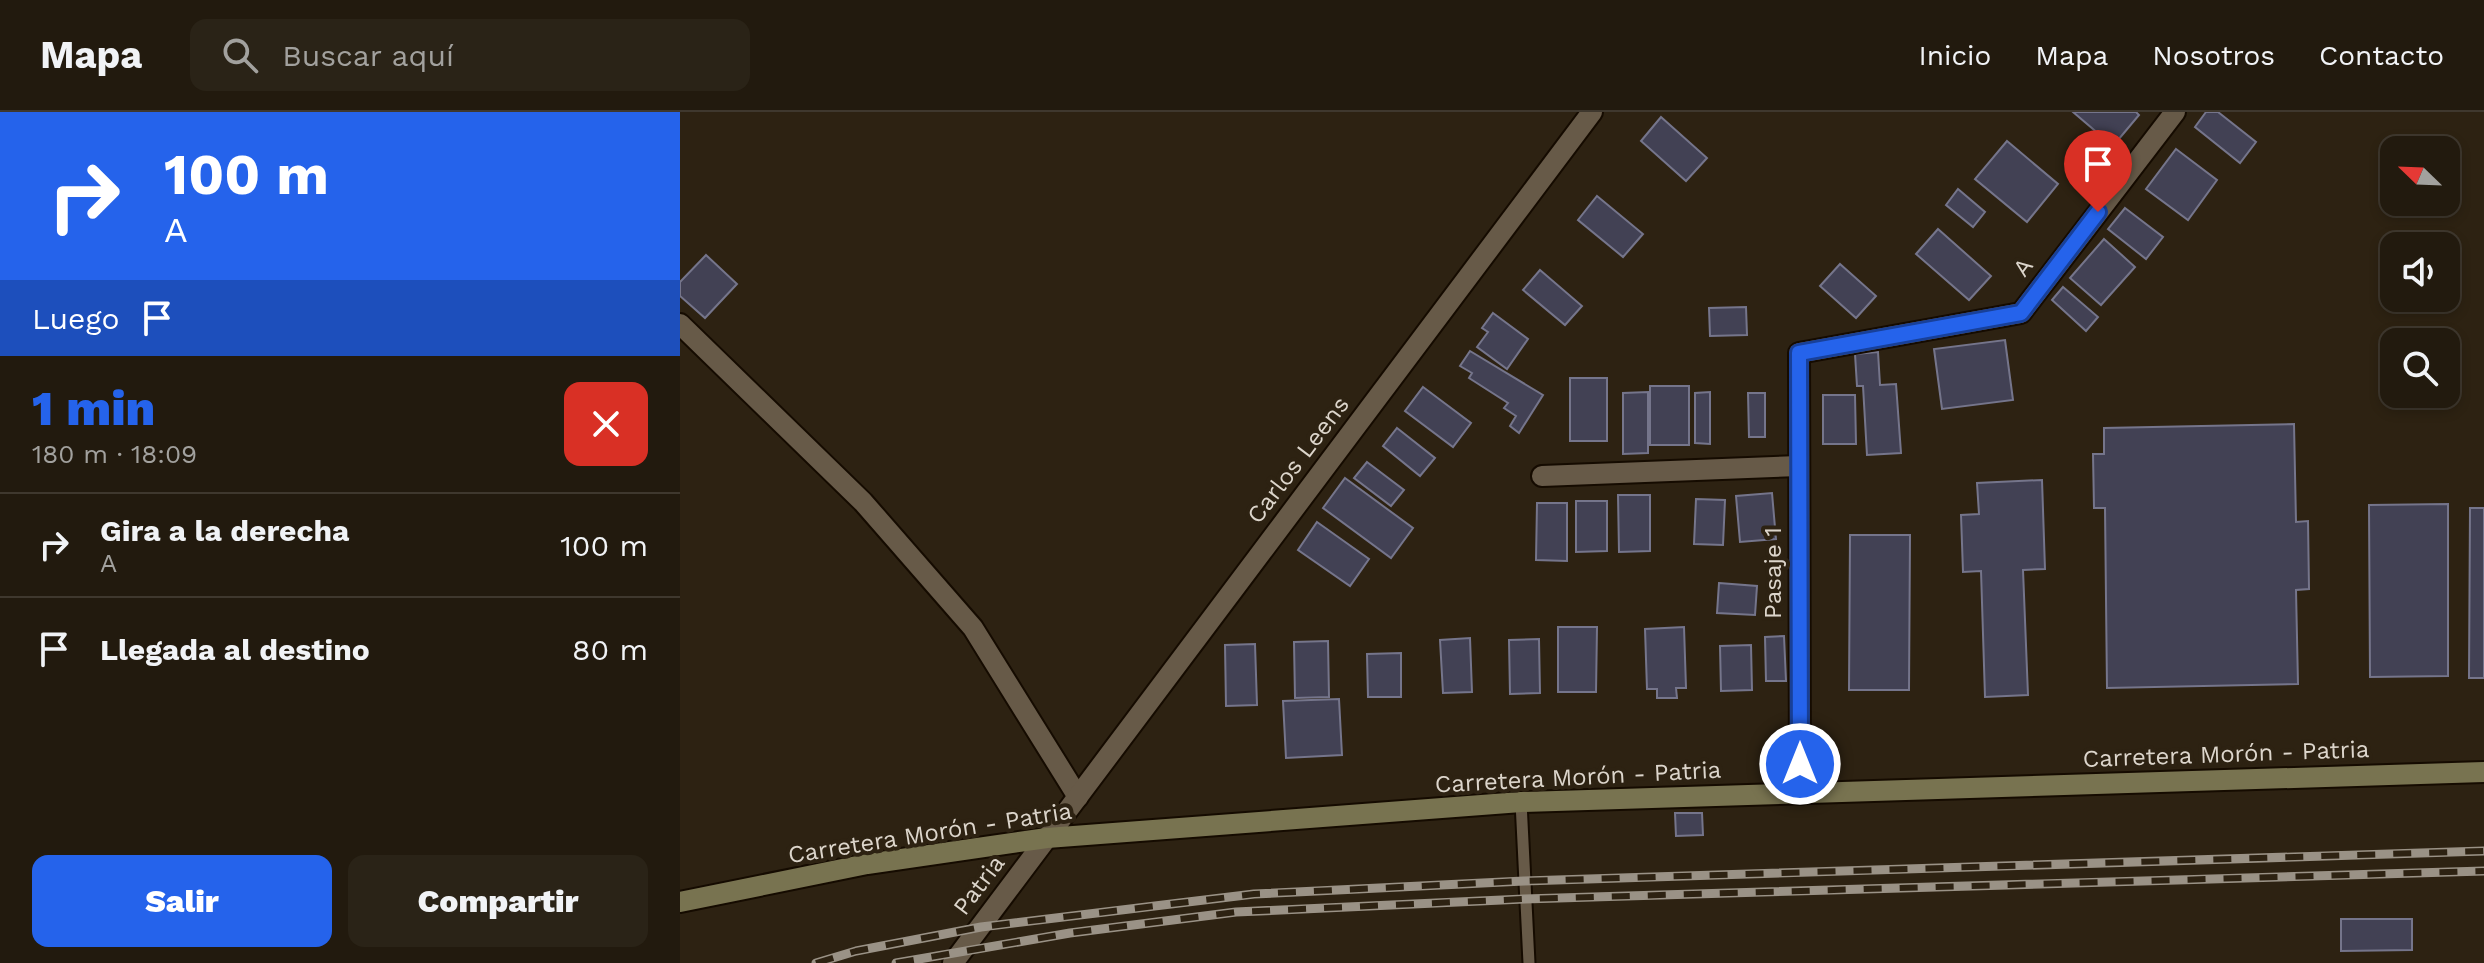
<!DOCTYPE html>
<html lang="es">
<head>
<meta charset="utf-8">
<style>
	:root { --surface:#221a0e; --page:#2a2317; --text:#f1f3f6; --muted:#a2a19e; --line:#3f382e; --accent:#2563eb }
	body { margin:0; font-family:"Work Sans",sans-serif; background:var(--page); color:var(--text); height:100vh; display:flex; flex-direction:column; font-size:30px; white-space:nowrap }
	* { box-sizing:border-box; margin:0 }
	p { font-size:26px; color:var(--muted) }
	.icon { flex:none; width:44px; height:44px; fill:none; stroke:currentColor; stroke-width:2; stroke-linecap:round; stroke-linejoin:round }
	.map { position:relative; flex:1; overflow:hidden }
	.side { display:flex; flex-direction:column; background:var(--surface); width:680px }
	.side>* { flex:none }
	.hud { background:#2563eb; color:#fff; overflow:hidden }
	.needle { width:52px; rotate:293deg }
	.tools { position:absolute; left:1700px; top:24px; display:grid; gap:16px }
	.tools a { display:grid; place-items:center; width:80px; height:80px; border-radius:16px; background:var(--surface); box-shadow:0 4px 12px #0003,0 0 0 2px var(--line); font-size:40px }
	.pin { position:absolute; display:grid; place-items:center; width:68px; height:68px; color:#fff; margin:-82px -34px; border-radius:50% 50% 50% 0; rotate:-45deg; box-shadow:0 0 8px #0007 }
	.pin .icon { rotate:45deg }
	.me { position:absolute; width:88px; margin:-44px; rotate:0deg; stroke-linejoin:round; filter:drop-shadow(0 0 6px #0008) }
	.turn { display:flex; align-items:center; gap:28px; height:168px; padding:0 32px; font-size:36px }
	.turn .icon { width:104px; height:104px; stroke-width:2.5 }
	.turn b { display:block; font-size:56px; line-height:68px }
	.then { display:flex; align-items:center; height:76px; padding:0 32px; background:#0003; gap:16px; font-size:30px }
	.round { display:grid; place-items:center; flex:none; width:84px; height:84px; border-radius:16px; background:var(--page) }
	.headline { display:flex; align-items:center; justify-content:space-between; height:136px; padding:0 32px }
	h1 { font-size:48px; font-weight:800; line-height:60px; color:var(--accent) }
	.primary-button { display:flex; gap:16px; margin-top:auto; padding:16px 32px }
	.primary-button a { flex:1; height:92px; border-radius:16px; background:var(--accent); color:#fff; font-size:32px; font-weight:800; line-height:92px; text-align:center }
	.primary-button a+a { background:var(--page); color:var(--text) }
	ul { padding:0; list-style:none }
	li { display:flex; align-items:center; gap:24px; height:104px; padding:0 32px; border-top:2px solid var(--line) }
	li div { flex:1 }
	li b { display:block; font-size:30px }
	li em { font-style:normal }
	header { display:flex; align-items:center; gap:48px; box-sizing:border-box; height:112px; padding:0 40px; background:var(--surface); border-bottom:2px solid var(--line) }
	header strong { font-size:38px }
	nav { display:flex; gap:44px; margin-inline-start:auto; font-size:28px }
	.search { width:560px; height:72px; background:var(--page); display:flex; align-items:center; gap:20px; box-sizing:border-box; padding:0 28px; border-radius:16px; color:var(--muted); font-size:30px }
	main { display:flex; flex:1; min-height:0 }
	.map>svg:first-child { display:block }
	.building { fill:#424154; stroke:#75758b; stroke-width:2 }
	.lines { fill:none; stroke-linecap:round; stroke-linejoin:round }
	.service-casing { stroke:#150b00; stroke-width:15 }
	.minor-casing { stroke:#150b00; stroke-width:24 }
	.tertiary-casing { stroke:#150b00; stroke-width:24 }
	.secondary-casing { stroke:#150b00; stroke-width:24 }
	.service { stroke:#675a48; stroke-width:11 }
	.minor { stroke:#675a48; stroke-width:20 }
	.tertiary { stroke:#675a48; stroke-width:20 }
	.secondary { stroke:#787350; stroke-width:20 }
	.rail-casing { stroke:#9a9286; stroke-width:9 }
	.rail { stroke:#2d2212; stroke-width:6; stroke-dasharray:18; stroke-linecap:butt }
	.route-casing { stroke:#184099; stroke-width:20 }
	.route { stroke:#2563eb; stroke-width:14 }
	.labels { text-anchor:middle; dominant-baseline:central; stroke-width:8; stroke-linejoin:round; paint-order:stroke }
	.street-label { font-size:24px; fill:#dcd5cb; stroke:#2d2212 }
</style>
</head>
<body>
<header>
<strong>Mapa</strong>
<div class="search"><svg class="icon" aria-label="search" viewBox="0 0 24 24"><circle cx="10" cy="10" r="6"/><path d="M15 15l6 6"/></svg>Buscar aquí</div>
<nav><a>Inicio</a><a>Mapa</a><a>Nosotros</a><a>Contacto</a></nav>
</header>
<main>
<section class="side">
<div class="hud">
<div class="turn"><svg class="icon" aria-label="right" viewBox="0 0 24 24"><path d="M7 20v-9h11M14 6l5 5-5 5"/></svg><div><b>100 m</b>A</div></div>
<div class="then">Luego<svg class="icon" aria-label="arrive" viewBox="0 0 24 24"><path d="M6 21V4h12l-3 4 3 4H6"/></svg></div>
</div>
<div class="headline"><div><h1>1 min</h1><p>180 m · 18:09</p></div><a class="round" style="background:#d93025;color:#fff"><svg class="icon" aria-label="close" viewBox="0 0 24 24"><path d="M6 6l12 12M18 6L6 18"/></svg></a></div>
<ul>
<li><svg class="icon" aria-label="right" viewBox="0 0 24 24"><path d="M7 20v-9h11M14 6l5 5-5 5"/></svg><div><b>Gira a la derecha</b><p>A</p></div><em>100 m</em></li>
<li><svg class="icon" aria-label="arrive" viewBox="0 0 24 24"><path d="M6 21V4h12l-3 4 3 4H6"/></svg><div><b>Llegada al destino</b></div><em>80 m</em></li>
</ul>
<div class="primary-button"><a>Salir</a><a>Compartir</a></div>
</section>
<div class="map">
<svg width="1804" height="851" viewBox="0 0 1804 851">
	<rect width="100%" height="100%" fill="#2d2212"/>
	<g class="building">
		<path d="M1393 0H1456L1459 3 1433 34Z"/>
		<path d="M1526 0H1538L1576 30 1560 51 1515 15Z"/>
		<path d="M981 5 1027 46 1006 69 961 29Z"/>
		<path d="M1327 29 1378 72 1347 110 1295 67Z"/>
		<path d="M1496 37 1537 68 1508 108 1466 77Z"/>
		<path d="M1278 77 1305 100 1293 115 1266 93Z"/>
		<path d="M917 84 963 122 943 145 898 108Z"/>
		<path d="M1445 96 1483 125 1466 147 1428 117Z"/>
		<path d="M1258 117 1311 164 1289 188 1236 142Z"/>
		<path d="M1424 127 1455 155 1421 193 1390 166Z"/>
		<path d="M26 143 57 172 25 206 0 184V170Z"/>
		<path d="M1160 152 1196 184 1176 206 1140 174Z"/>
		<path d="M860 158 902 194 885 213 843 178Z"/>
		<path d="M1383 175 1418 205 1406 219 1372 188Z"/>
		<path d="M1066 195 1067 223 1030 224 1029 196Z"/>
		<path d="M813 201 848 227 827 257 797 235 808 220 802 216Z"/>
		<path d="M1325 228 1333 288 1262 297 1254 237Z"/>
		<path d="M790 239 863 283 839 321 830 314 836 304 824 296 828 291 789 266 792 261 780 254Z"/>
		<path d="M1198 240 1200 273 1216 272 1221 341 1187 343 1183 274H1177L1175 242Z"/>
		<rect x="890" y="266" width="37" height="63"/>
		<rect x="970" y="274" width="39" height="59"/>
		<path d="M743 275 791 311 773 335 725 299Z"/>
		<path d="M968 280V341L943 342V281Z"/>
		<path d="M1030 280V332L1015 331V281Z"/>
		<path d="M1068 281H1085V325H1069Z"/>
		<path d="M1143 283H1175L1176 332H1143Z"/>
		<path d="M1614 312 1616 410 1628 409 1629 477 1616 478 1618 572 1427 576 1425 396H1414L1413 342H1424V316Z"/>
		<path d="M717 316 755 346 740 364 703 334Z"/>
		<path d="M687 350 724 378 711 394 674 366Z"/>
		<path d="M665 366 733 416 711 446 643 396Z"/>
		<path d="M1362 368 1365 457 1343 458 1348 583 1305 585 1301 459 1283 460 1281 403 1299 402 1297 371Z"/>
		<path d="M1092 381 1096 427 1060 430 1056 384Z"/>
		<path d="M938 383H970V439L939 440Z"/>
		<path d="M1016 387 1045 388 1043 433 1014 432Z"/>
		<path d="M896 389H927V439L896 440Z"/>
		<path d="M857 391H887V449L856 448Z"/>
		<path d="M1768 392V564L1690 565 1689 393Z"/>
		<path d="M1790 396H1804V566H1789Z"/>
		<path d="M637 410 689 447 670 474 618 438Z"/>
		<path d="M1170 423H1230L1229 578H1169Z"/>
		<path d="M1039 471 1077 474 1075 503 1037 501Z"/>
		<path d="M878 515H917L916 580H878Z"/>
		<path d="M1004 515 1006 576H996L997 586H977V577H967L965 517Z"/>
		<path d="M1104 524 1106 569H1086L1085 525Z"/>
		<path d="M790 526 792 580 763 581 760 528Z"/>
		<path d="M859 527 860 581 830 582 829 528Z"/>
		<path d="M648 529 649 585 615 586 614 530Z"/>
		<path d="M575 532 577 593 546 594 545 533Z"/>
		<path d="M1071 533 1072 578 1041 579 1040 534Z"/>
		<path d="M721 541V585H688L687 542Z"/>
		<path d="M659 587 662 643 606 646 603 589Z"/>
		<path d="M995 701H1022L1023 723 996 724Z"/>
		<path d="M1661 807H1732V838L1661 839Z"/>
	</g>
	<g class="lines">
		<g class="service-casing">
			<path id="service" d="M841 690 849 851"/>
		</g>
		<g class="minor-casing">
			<g id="minor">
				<path d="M0 212 183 390 293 516 398 685"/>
				<path d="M862 364 1119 354"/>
				<path d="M1120 682 1119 241 1341 201 1495 0"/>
			</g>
		</g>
		<g class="tertiary-casing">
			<path id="tertiary" d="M273 851 912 0"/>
		</g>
		<g class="secondary-casing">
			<path id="secondary" d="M0 790 187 752 367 726 841 690 1804 660"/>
		</g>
		<use href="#service" class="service"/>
		<use href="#minor" class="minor"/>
		<use href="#tertiary" class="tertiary"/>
		<use href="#secondary" class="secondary"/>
		<g class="rail-casing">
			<g id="rail">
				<path d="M136 851 176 839 301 815 574 782 844 769 1804 739"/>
				<path d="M216 851 390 821 556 800 844 787 1804 759"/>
			</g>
		</g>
		<use href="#rail" class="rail"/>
	</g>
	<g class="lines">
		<g class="route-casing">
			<path id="route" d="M1120 652 1119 241 1341 201 1418 100"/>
		</g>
		<use href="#route" class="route"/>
	</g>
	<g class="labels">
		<g class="street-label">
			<text transform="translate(1343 155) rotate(-53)">A</text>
			<text transform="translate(618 348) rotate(-53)">Carlos Leens</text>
			<text transform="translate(1093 461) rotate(-90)">Pasaje 1</text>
			<text transform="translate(1546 642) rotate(-2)">Carretera Morón - Patria</text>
			<text transform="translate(898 665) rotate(-3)">Carretera Morón - Patria</text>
			<text transform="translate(250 721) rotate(-9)">Carretera Morón - Patria</text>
			<text transform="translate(299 773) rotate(-53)">Patria</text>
		</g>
	</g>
</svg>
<div class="tools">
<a><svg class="needle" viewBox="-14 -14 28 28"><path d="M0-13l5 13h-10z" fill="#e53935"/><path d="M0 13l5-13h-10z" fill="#a2a19e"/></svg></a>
<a><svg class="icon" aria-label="sound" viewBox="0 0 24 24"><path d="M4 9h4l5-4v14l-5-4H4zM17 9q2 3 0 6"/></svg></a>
<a><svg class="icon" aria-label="search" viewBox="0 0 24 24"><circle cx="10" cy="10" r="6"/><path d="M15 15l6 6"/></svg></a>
</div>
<div class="pin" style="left:1418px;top:100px;background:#d93025"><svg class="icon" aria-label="arrive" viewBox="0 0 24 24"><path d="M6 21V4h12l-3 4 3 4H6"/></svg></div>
<svg class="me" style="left:1120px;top:652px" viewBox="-20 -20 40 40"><circle r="17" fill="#2563eb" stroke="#fff" stroke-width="3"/><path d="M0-11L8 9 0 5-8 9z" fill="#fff"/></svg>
</div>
</main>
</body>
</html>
